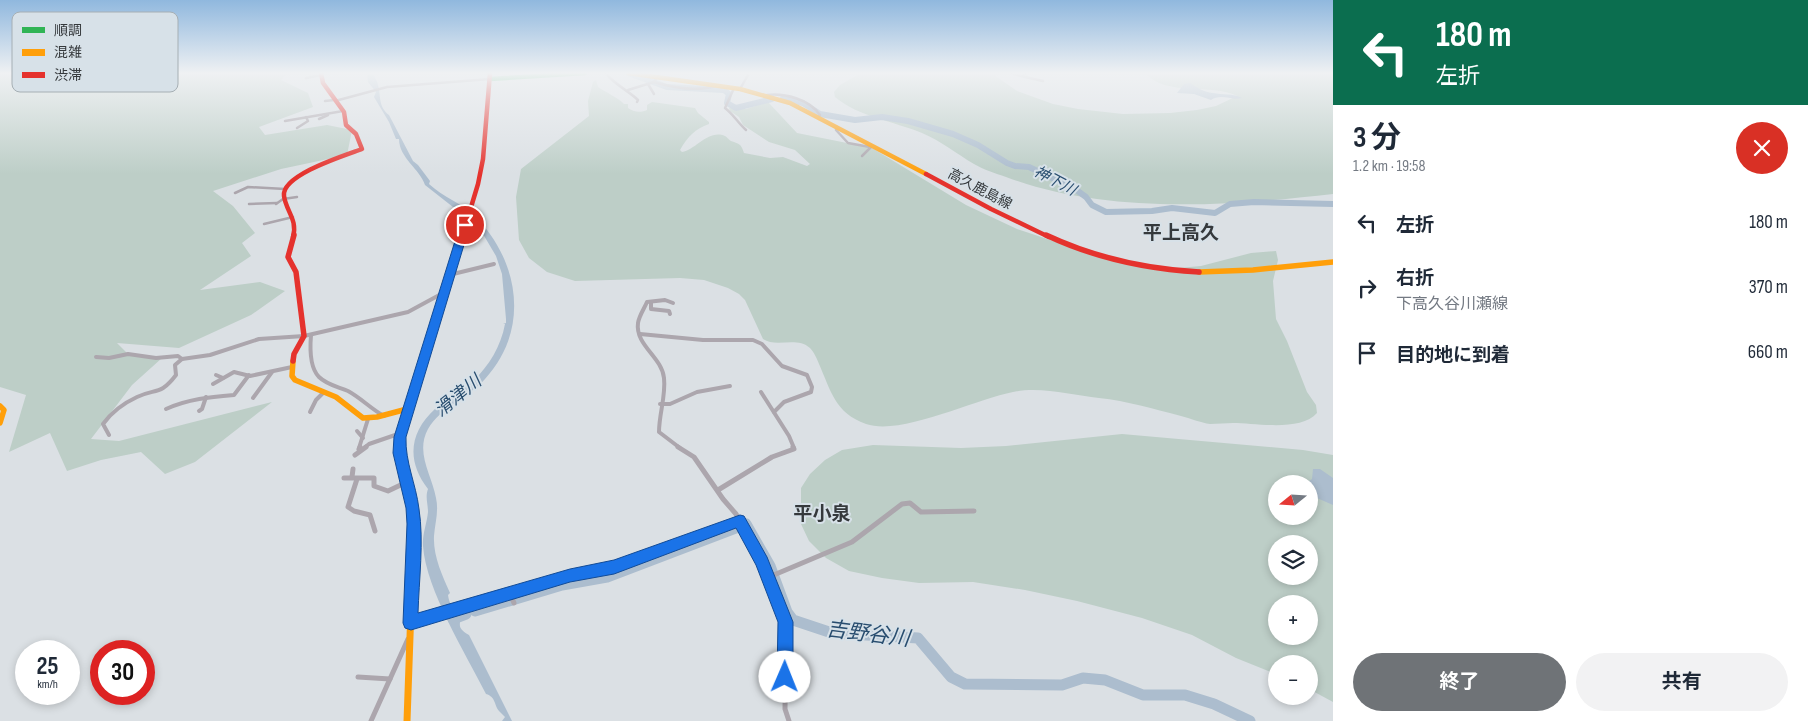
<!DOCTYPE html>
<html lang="ja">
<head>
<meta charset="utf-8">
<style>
	:root { --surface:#fff; --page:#f2f2f3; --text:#1f2937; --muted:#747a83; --accent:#6f7377 }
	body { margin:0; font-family:"Sofia Sans Condensed","Noto Sans JP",sans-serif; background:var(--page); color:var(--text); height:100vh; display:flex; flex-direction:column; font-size:19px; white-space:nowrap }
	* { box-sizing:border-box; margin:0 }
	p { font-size:16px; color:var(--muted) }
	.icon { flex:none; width:28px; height:28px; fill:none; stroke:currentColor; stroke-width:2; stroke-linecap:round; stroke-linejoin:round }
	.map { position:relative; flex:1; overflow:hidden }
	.side { display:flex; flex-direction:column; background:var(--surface); width:475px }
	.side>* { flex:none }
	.hud { background:#0b6e4f; color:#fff; overflow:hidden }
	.needle { width:32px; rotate:252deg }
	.controls { position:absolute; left:1268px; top:475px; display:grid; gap:10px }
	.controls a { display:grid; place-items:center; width:50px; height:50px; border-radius:50%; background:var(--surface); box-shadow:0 2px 8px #0003; font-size:25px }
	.speed { position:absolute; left:15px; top:640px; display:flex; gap:10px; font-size:25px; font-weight:700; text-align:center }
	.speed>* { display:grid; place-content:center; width:65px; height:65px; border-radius:50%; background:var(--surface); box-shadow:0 2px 8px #0003; line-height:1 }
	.speed small { font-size:12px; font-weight:400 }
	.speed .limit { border:8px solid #d22; background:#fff; color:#111 }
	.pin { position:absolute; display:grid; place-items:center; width:42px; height:42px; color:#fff; margin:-21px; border:2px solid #fff; border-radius:50%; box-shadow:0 1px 5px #0007 }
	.me { position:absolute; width:55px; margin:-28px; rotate:1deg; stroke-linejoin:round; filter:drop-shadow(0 0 4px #0008) }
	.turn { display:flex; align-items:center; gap:18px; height:105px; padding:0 20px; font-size:22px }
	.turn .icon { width:65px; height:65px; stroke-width:2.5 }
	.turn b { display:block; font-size:35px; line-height:42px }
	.round { display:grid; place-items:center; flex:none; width:52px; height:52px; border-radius:26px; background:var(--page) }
	.summary { display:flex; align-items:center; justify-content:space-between; height:85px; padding:0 20px }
	h1 { font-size:30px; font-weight:700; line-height:38px }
	.action { display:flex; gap:10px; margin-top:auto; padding:10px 20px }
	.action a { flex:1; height:58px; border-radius:30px; background:var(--accent); color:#fff; font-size:20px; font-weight:700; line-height:58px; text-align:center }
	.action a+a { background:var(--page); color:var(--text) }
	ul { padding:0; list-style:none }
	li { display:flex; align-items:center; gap:15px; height:65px; padding:0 20px }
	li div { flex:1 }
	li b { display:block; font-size:19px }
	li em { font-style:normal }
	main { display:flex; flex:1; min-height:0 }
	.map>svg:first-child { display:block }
	.green { fill:#bdcec7; fill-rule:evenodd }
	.water { fill:#acbdce }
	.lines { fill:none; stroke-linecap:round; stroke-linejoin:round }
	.river-far1 { stroke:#acbdce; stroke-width:6 }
	.river { stroke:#acbdce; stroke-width:11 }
	.street-far2 { stroke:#aca6ad; stroke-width:2.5 }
	.street-far1 { stroke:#aca6ad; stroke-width:4 }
	.street { stroke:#aca6ad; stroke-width:5 }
	.fast-far2 { stroke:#30b455; stroke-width:4.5 }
	.fast-far1 { stroke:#30b455; stroke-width:5.5 }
	.fast { stroke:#30b455; stroke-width:7 }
	.slow-far2 { stroke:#ff9f0a; stroke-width:4.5 }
	.slow-far1 { stroke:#ff9f0a; stroke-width:5.5 }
	.slow { stroke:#ff9f0a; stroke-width:7 }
	.jam-far1 { stroke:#e5322d; stroke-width:4.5 }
	.jam { stroke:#e5322d; stroke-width:5.5 }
	.route { fill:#1a73e8; stroke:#114b97 }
	.labels { text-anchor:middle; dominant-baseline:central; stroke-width:4; stroke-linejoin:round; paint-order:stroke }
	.far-street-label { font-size:14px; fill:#35393c; stroke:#d7e1e8 }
	.far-water-label { font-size:15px; font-style:italic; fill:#284d6f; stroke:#d7e1e8 }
	.water-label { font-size:18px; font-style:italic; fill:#284d6f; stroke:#d7e1e8 }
	.quarter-label { font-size:19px; font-weight:bold; fill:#35393c; stroke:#d7e1e8 }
	.near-water-label { font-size:21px; font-style:italic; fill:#284d6f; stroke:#d7e1e8 }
	.key { fill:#d7e1e8; stroke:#a6afb4; stroke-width:1 }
	.key-label { font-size:14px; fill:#35393c }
</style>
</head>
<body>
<main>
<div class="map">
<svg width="1333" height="721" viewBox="0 0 1333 721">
	<rect width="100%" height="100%" fill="#dbe0e4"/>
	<g class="green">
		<path d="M0 73H116L106 82H113L131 91 140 84 134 76 135 73H287L281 80 308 93 313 107 259 127 265 135 327 125 352 130 347 155 281 169 213 191 233 206 255 233 242 243 251 256 200 290 260 282 285 291 251 315 179 348 117 343 128 354 162 358 132 385 91 439 119 441 272 402 195 462 165 474 141 452 101 460 67 471 50 433 9 452 26 395 0 387Z"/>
		<path d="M861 73H991L1017 91 1053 104 1078 109 1123 114 1170 113 1197 110 1216 106 1237 96C1212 83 1166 97 1145 73H1333V194C1227 206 1107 215 1006 177 995 173 984 170 974 164 957 154 941 141 922 133 893 121 859 117 835 97L834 92 840 85Z"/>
		<path d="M596 80 598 87C604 91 620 99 624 104H628V108C633 112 641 113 647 110V105L652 102 695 108 698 113 709 122V124C695 129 688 136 680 150L682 152C696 150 708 129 725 136 727 137 729 140 731 141 740 144 741 144 744 153L770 158 783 157 807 166 810 164 795 150 769 142 743 125 739 117 730 111 729 108 746 109 768 102 797 133 872 148 966 205 1017 229 1105 258 1154 268H1178L1201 266 1251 253 1276 251 1278 260 1273 281 1276 319 1287 341 1307 392 1316 405 1317 413C1301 432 1255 423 1233 423 1226 423 1218 424 1210 424 1201 423 1190 418 1181 416 1154 409 1127 401 1099 398 1072 395 1040 386 1013 392 975 399 902 436 866 424 835 413 831 391 819 364 817 359 814 352 810 348 797 336 776 348 763 339L745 300 739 294 728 288 704 280 680 278 575 281 547 272 529 258 519 240 516 197 521 169 589 116 588 101 593 82Z"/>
		<path d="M1122 434 1303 450 1333 455V702L1309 689V664H1276V674L1236 658 1192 635 1142 618 1077 601 1025 590 973 582 919 583 882 578 849 571 826 558 809 541 801 524V488L810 474 825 460 842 450 873 445 961 448 1006 446ZM1276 484H1309V516H1276ZM1276 544H1309V576H1276ZM1276 604H1309V636H1276Z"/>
	</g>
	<g class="water">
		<path d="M367 73H373C374 77 377 80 378 85 381 95 378 107 389 115L413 161 418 165 430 181 429 184C443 197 461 203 475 216 520 262 530 330 485 379 468 398 441 407 428 429 415 453 432 475 436 498 439 511 435 523 434 536 433 556 442 575 450 593L448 595C449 603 453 611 460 615 461 626 456 627 469 635L512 721H502L505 717C503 715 501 713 499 711 494 705 496 697 486 694 466 654 426 590 423 546 422 535 427 523 428 512 428 504 425 497 428 489 407 462 408 433 436 408 447 398 462 392 473 381 489 366 501 346 505 324H503L506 323V319L502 274 496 256 483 234 482 229 462 210 453 207 425 185C420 169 399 158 399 139H396L389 122 374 97 376 92 368 82Z"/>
		<path d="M1190 83C1197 88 1204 92 1213 93 1223 95 1233 93 1242 98 1232 101 1221 93 1211 100L1194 94 1177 93 1184 84Z"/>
		<path d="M1313 469H1320L1333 478V505L1317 498 1308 482 1312 479Z"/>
	</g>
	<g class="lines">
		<g class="river-far1">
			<path d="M628 73 667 87 724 90 729 94 727 103 736 108 772 99"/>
			<path d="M783 98 803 103 820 114 855 120 882 117 908 121 953 134 978 145 1007 163 1015 166 1029 167 1075 189 1086 197 1092 205 1106 212 1152 211 1172 208 1215 213 1230 204 1254 202 1333 204"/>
		</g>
		<g class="river">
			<path d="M475 611 562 585 607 577 746 524 770 566 787 612 793 620 832 633 918 638 951 677 965 684 1062 685 1083 678 1105 680 1143 695H1185L1214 704 1250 721"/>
			<path d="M453 619 466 614"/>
		</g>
		<g class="street-far2">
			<path d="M606 73C612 83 629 91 638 100L637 102"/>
			<path d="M1011 73 1021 76 1028 73"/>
			<path d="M1021 76 1043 81"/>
			<path d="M306 78 321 75"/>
			<path d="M654 82C674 88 695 92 716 86"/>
			<path d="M648 84 654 94"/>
			<path d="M734 88 725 108C734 115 738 123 746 130"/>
			<path d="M740 89 748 75"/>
			<path d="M628 90 654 82 658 76"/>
			<path d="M767 95C785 93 809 99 820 115L818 117"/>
			<path d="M325 101 334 100"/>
			<path d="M335 101 387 87 490 79"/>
			<path d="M319 119 328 115"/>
			<path d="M285 121 343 111"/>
			<path d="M837 127 836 130 848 143 870 147"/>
			<path d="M297 128 308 121 306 117"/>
			<path d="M862 156 871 147"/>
			<path d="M235 193 248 187 285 189"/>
			<path d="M249 204 277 203"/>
			<path d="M276 204 283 199 297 197"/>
			<path d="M264 224 293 217"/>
		</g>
		<g class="street-far1">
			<path d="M449 275 494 264"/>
			<path d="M651 302V309L669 311 670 314"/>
			<path d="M673 303 665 300 647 302C644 309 639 316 638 323 635 345 662 357 664 378 666 396 659 414 659 432L680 448"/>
			<path d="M640 334 703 340H753L762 344 782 366 807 375 812 387 811 392 784 402 774 412"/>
			<path d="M311 335C310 347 310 368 319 377 327 385 339 387 348 391 361 398 371 409 384 416"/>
			<path d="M96 357 109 358 128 354 156 358 178 356 182 359"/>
			<path d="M216 375 223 378"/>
			<path d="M213 384 234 372 250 376 292 367"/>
			<path d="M761 392 789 436 794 448"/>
			<path d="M253 398 272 372"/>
			<path d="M660 404H670L697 392 730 386"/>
			<path d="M166 409C188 399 210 397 234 395L249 375"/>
			<path d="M199 411 202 409 206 397"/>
			<path d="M310 412 316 400 324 392"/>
			<path d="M357 431 363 438"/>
			<path d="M109 435 103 424C111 413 124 403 137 397 156 388 160 396 176 375L175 365 182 359 210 355 259 339 304 336 408 312 443 293"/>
			<path d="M359 448 368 419"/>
			<path d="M364 448 369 444 401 433"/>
		</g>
		<g class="street">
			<path d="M678 447 694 457 723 499 736 514 762 562 786 622 785 709 789 721"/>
			<path d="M359 449 360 447"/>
			<path d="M355 455 366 447"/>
			<path d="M352 477 353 469"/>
			<path d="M344 478H374V486L388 491 407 482"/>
			<path d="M357 479 348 507 354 511 370 515 375 531"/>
			<path d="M718 490 772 457 794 449 793 447"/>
			<path d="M769 577 852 542 902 504 910 503 921 512 974 511"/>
			<path d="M510 593 514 603"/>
			<path d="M411 623 570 576 627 563 740 521"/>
			<path d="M358 677 390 679"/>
			<path d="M371 721 408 639"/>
		</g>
		<path class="fast-far2" d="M490 79 585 73"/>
		<path class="fast-far1" d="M399 448 400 437 460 242"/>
		<path class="fast" d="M399 447V453L408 488"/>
		<path class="slow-far2" d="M628 73 740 89 790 103 926 174"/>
		<g class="slow-far1">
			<path d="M1199 272 1253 270 1333 262"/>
			<path d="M293 361 292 376 295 380 336 397 363 418 377 417 407 409"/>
			<path d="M0 406 4 410 0 423"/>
		</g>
		<path class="slow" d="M407 721 414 524 413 508 408 488"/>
		<g class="jam-far1">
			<path d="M926 174 991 209 1049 237"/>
			<path d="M293 237C298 220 286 211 284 196 281 175 346 155 362 149L356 134 346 125 344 112 323 83 321 73"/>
			<path d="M462 237 478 184 483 159 490 73"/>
		</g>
		<g class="jam">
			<path d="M1046 235C1095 258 1145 269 1199 272"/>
			<path d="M460 242 462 235"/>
			<path d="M293 361 294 354 304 336 296 272 288 257 294 235"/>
		</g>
	</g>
	<linearGradient id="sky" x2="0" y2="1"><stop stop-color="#90b8de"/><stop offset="0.42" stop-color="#eff1f3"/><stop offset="1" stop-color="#eff1f3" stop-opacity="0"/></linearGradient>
	<rect width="1333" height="174" fill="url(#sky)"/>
	<path class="route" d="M465 222 470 225 406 437C405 462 416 484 419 509 424 541 419 580 418 613L570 569 614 560 740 515 744 516 767 557 793 622V677L791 682 785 684 780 682 777 677 778 622 756 565 736 528 614 574 570 582 411 630 405 628 403 623 407 524 406 508 393 453 394 437 460 225Z"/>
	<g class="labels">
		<g class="far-street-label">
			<text transform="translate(980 189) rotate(28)">高久鹿島線</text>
		</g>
		<g class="far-water-label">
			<text transform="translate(1055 181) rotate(28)">神下川</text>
		</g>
		<g class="water-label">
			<text transform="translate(458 396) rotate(-39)">滑津川</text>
		</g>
		<g class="quarter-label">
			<text x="1181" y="233">平上高久</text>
			<text x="822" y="514">平小泉</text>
		</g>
		<g class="near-water-label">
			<text transform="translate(868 634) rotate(7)">吉野谷川</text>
		</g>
	</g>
	<rect x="12" y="12" width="166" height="80" rx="8" class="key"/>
	<rect x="22" y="27" width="23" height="6" fill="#30b455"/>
	<rect x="22" y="49" width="23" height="7" fill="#ff9f0a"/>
	<rect x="22" y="72" width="23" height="6" fill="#e5322d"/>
	<g class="key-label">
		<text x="54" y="35">順調</text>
		<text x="54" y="57">混雑</text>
		<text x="54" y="80">渋滞</text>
	</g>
</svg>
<div class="controls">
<a><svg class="needle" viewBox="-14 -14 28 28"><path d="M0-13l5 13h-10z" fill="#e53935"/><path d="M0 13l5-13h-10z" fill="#747a83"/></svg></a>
<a><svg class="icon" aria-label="layers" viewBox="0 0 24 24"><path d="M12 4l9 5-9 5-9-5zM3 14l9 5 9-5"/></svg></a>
<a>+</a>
<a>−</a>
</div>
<div class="speed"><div>25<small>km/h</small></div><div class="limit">30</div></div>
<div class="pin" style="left:465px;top:225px;background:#d93025"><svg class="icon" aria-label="arrive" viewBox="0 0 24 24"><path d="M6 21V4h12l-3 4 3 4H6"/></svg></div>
<svg class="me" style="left:785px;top:677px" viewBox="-20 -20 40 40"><circle r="19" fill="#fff"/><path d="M0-13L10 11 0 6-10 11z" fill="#1a73e8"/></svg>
</div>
<section class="side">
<div class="hud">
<div class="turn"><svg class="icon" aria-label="left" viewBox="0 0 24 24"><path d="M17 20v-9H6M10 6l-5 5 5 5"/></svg><div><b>180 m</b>左折</div></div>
</div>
<div class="summary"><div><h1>3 分</h1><p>1.2 km · 19:58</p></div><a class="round" style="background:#d93025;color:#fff"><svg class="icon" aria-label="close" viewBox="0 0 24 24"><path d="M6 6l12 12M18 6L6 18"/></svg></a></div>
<ul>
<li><svg class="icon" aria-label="left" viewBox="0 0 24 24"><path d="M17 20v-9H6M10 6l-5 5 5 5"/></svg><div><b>左折</b></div><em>180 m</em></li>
<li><svg class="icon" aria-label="right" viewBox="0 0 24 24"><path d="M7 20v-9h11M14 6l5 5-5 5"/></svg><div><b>右折</b><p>下高久谷川瀬線</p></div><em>370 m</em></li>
<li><svg class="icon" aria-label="arrive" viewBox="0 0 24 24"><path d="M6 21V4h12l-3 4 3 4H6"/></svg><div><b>目的地に到着</b></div><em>660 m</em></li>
</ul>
<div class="action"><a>終了</a><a>共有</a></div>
</section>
</main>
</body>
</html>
